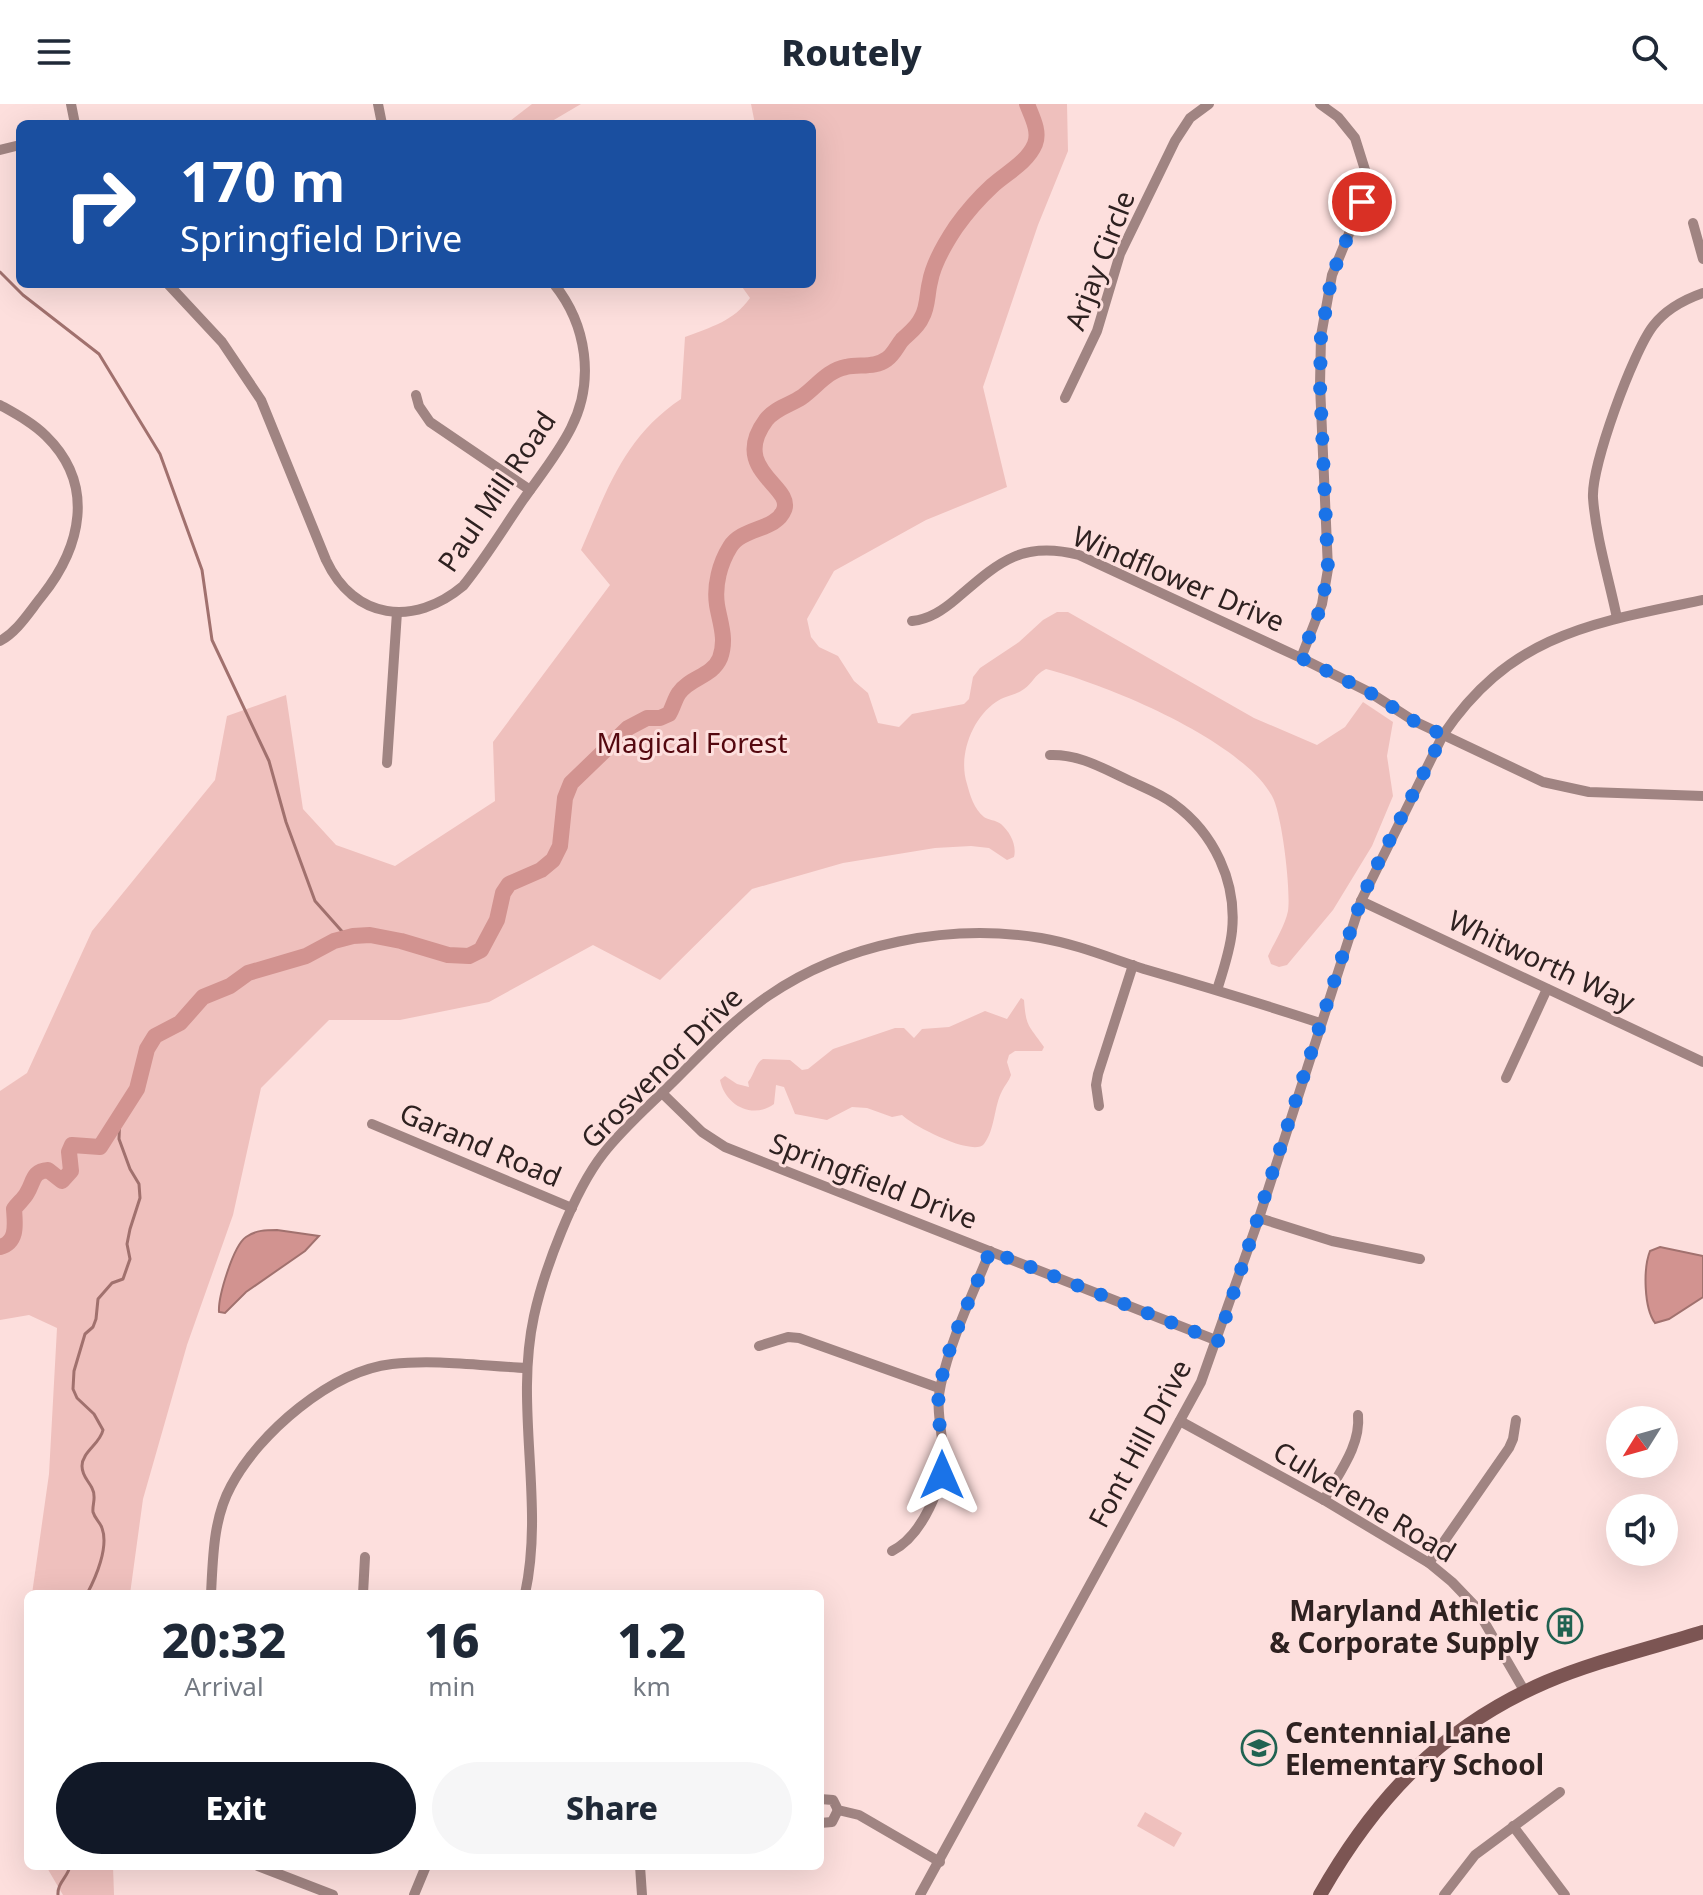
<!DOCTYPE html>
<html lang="en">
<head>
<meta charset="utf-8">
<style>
	:root { --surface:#fff; --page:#f6f6f7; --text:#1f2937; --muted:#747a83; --accent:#111827 }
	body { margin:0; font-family:"Noto Sans",sans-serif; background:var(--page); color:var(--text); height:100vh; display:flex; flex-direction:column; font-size:30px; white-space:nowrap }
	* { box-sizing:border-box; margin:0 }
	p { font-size:26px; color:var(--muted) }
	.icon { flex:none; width:44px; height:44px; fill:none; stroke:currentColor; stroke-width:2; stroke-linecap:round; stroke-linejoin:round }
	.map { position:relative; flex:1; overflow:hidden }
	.sheet { position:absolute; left:24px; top:1486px; width:800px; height:280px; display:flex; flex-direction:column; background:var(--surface); border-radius:12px; box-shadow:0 8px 32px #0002 }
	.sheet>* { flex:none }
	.banner { position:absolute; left:16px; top:16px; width:800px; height:168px; border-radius:12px; box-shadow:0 8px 32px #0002; background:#1a4fa0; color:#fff; overflow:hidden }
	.needle { width:52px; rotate:233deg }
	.buttons { position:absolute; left:1606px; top:1302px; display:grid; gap:16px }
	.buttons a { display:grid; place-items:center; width:72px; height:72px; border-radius:50%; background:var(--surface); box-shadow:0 8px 32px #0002; font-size:40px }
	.pin { position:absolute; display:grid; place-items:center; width:68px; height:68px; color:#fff; margin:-34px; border:4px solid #fff; border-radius:50%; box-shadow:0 2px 8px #0007 }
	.me { position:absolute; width:88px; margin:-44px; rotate:0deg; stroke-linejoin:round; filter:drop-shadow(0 0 6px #0008) }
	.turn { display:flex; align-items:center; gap:28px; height:168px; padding:0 32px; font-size:36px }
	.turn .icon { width:104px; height:104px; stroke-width:2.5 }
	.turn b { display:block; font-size:56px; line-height:68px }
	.eta { display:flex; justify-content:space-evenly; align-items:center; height:136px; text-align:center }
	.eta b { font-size:48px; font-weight:800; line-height:56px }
	.cta { display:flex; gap:16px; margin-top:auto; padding:16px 32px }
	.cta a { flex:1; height:92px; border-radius:48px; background:var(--accent); color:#fff; font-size:32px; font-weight:800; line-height:92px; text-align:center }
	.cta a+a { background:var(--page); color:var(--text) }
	header { display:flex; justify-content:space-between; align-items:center; height:104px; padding:0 32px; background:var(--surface); font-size:36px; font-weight:800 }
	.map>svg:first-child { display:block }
	.green { fill:#efc0bd }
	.water { fill:#d29390; stroke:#a1716e; stroke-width:2 }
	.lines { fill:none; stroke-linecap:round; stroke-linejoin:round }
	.stream { stroke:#a1716e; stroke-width:3 }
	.river { stroke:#d29390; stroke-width:16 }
	.street { stroke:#a08482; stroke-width:10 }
	.secondary { stroke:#7c5553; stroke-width:14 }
	.route { stroke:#1a73e8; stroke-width:14; stroke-dasharray:0 25.2 }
	.labels { text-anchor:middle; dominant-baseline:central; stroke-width:6; stroke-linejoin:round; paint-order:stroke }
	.street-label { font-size:28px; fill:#2e2120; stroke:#fddfdd }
	.park-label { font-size:28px; fill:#54080f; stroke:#fddfdd }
	.poi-label { font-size:28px; font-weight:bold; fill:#2e2120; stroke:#fddfdd; text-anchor:end }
</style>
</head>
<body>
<header><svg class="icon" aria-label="menu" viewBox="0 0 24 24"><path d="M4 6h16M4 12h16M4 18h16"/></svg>Routely<svg class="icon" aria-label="search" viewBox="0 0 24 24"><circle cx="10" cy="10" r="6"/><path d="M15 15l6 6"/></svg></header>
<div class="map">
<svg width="1703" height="1791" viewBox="0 0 1703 1791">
	<rect width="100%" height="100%" fill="#fddfdd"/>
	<g class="green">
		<path d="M532 0H581L547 20H506Z"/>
		<path d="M751 0H1067L1068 47 1038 121 983 283 1007 383 926 416 834 467 807 515 811 533 819 543 838 552 854 577 868 589 878 619 899 623 912 610 964 600 969 595 973 573 980 564 1019 538 1043 516 1057 508H1068L1254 614 1317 641 1345 623 1363 598 1393 618 1387 652 1393 692 1372 742 1333 806 1287 861 1279 863 1271 860 1268 852C1274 839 1285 822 1288 807 1291 787 1282 709 1272 692 1241 636 1108 581 1046 565 1033 572 1033 579 1024 585 1016 591 1004 592 996 598 971 615 958 653 967 680 970 691 974 705 984 713 988 716 996 716 1001 720 1010 728 1017 741 1014 753L1007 756 989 744 971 742 935 744 843 759 752 785 660 876 593 841 489 898 400 916H329L261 984 233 1111 187 1241 143 1395 130 1490H32L49 1370 57 1224 29 1211 0 1216V987L27 969 92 827 215 676 227 612 286 591 303 705 336 741 395 762 495 697 493 638 610 481 581 446C607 386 624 333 681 295L685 233C711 223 734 217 750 194L740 180H812V20H755Z"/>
		<path d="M1021 894 1024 896C1026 924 1029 921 1044 943L1042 947H1015L1009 951 1007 958 1011 971C1009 977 1005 981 1002 987 994 1002 995 1026 984 1040 973 1053 913 1022 902 1011L892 1013 867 1004 852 1003 827 1016 795 1010 784 983 776 981 774 1000C752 1016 725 1001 720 976L725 972 737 980 749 983 748 978C755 970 755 959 763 955L790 956 802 966 808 965 833 945 895 924H904L914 934 922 925 949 923 985 907 1007 915Z"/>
		<path d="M1145 1708 1182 1729 1174 1743 1137 1722Z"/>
		<path d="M46 1762H113L114 1791H63Z"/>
	</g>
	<g class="water">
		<path d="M277 1126 319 1132 305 1147 246 1188 225 1209 219 1208C218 1193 233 1142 246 1133 256 1126 266 1126 277 1126Z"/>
		<path d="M1660 1143 1703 1152V1193L1669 1215 1655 1219C1644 1204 1643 1165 1650 1147Z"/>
	</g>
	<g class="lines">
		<g class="stream">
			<path d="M0 168 23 191 99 250 160 350 202 466 212 536 269 657 286 718 315 797 347 833"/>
			<path d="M87 1490C96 1473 109 1443 102 1424 100 1418 95 1415 93 1408 92 1400 97 1393 92 1384 88 1376 82 1372 82 1362 82 1348 100 1340 103 1326L94 1310 77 1294 73 1285 74 1267 85 1230 93 1223 96 1215 98 1195 112 1179 123 1175 130 1155 127 1140 130 1125 140 1094 139 1080 130 1065 119 1035 120 1009"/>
			<path d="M58 1791C57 1779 68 1773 70 1762"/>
		</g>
		<path class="river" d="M0 1143C18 1138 15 1120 14 1105 18 1099 24 1095 27 1089 34 1078 32 1067 48 1066L62 1077 71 1067 69 1048 72 1041 100 1043 137 985 147 945 155 932 180 919 203 893 230 882 248 869 306 852 334 837 353 832 370 831 401 837 448 851 469 852 481 846 497 816 503 789 509 780 541 766 553 756 560 742 565 694 571 679 628 624 647 614H660L669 610C673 604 675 594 679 589 690 573 712 573 720 554 727 535 720 519 717 501 714 481 720 459 730 443 742 423 776 427 784 406 794 382 729 366 766 316 775 304 790 301 802 293 816 283 828 266 846 263 860 260 875 264 887 255 894 250 897 242 902 236 909 229 918 223 922 213 928 203 927 189 930 178 933 160 946 138 956 123 966 109 979 94 992 82 1006 69 1027 59 1035 40 1040 27 1032 13 1027 0"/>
		<g class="street">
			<path d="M71 0 75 20"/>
			<path d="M378 0 382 20"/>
			<path d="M0 46 20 41"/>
			<path d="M1693 119 1703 155"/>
			<path d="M168 180 222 238 261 296 326 456C354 516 414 523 463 482 485 455 503 425 523 396 539 373 558 350 571 324 595 277 587 221 554 180"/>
			<path d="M416 291 419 302 430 318 530 386"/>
			<path d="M1065 294 1097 227 1120 150 1175 37 1190 14 1209 0"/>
			<path d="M0 301C16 310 33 319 46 332 96 381 81 443 42 492 29 508 18 527 0 537"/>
			<path d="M1617 514C1609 475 1596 434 1593 394 1591 362 1633 248 1653 222 1666 205 1683 196 1703 189"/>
			<path d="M912 517C930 515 943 506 956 495 998 459 1021 436 1079 451L1301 554 1369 588 1414 617 1543 678 1589 688 1703 692"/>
			<path d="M1301 554 1322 500 1328 465 1320 281 1321 232 1332 171 1362 98 1366 69 1355 34 1338 13 1320 0"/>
			<path d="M1050 651C1080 650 1104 665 1130 677 1145 684 1161 690 1174 700 1214 729 1237 778 1232 827 1230 847 1223 867 1217 886"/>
			<path d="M387 659 397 508"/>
			<path d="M1361 797 1703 958"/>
			<path d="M1506 974 1547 885"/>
			<path d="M662 989 702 1028 725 1043 1218 1237"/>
			<path d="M1099 1002 1096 981 1098 970 1133 861"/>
			<path d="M372 1020 572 1104"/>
			<path d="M1259 1114 1332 1137 1420 1155"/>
			<path d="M759 1242 788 1233 799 1234 939 1284"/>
			<path d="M1180 1317 1324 1396 1429 1459 1452 1478 1475 1502 1525 1588"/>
			<path d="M1324 1396C1338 1370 1361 1342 1358 1311"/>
			<path d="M892 1447C922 1432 945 1380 943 1347 942 1325 935 1303 941 1280 951 1234 973 1190 990 1147"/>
			<path d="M1429 1459 1509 1344 1513 1335 1516 1316"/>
			<path d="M211 1490C213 1454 213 1415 231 1382 259 1329 331 1267 392 1260 436 1255 483 1262 527 1264"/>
			<path d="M363 1490 365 1453"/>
			<path d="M525 1490C545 1399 514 1304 534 1212 544 1166 574 1087 603 1050 624 1023 650 1001 674 977 704 947 733 916 768 892 845 839 949 819 1041 834 1076 840 1110 854 1144 865 1203 882 1262 900 1320 919"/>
			<path d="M820 1695 833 1696 838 1706 859 1711 940 1758"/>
			<path d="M820 1719 832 1718 838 1706"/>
			<path d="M1513 1722 1565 1791"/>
			<path d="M258 1762 333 1791"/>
			<path d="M640 1762 642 1791"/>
			<path d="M414 1791 426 1762"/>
			<path d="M920 1791 1201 1278 1259 1114 1361 797 1443 631C1511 530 1592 519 1703 496"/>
			<path d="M1444 1791 1475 1751 1560 1688"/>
		</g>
		<path class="secondary" d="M1320 1791C1375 1694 1442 1623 1546 1578 1596 1557 1651 1544 1703 1528"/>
	</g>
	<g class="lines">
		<path class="route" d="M942 1371C946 1341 934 1312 940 1283 948 1237 973 1191 990 1147L1218 1237 1355 813 1371 773 1443 631 1414 617 1369 588 1301 554 1322 500 1328 465 1320 281 1321 232 1332 171 1362 98"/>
	</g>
	<defs>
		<g id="building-ring" transform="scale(1.8)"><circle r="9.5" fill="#fddfdd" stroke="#206251" stroke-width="1.5"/><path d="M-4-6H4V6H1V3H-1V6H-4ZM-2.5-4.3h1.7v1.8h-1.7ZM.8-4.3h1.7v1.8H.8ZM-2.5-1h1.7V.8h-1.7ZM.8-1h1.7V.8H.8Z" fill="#206251"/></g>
		<g id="school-ring" transform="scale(1.8)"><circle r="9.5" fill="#fddfdd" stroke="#206251" stroke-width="1.5"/><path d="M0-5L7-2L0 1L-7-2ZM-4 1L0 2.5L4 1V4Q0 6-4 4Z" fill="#206251"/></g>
	</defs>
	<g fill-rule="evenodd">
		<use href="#building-ring" x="1565" y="1522"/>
		<use href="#school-ring" x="1259" y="1644"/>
	</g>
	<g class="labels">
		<g class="street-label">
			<text transform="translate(1099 156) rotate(-69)">Arjay Circle</text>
			<text transform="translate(496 387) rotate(-56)">Paul Mill Road</text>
			<text transform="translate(1179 474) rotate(23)">Windflower Drive</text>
			<text transform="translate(1542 856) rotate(25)">Whitworth Way</text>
			<text transform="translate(661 963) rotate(-45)">Grosvenor Drive</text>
			<text transform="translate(481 1040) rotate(23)">Garand Road</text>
			<text transform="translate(874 1076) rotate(21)">Springfield Drive</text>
			<text transform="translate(1139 1339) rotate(-62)">Font Hill Drive</text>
			<text transform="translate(1365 1397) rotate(31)">Culverene Road</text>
		</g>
		<g class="park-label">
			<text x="692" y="638">Magical Forest</text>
		</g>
		<g class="poi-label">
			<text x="1539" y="1506">Maryland Athletic<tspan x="1539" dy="32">&amp; Corporate Supply</tspan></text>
			<text x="1285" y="1628" text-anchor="start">Centennial Lane<tspan x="1285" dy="32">Elementary School</tspan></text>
		</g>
	</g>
</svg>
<div class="buttons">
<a><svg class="needle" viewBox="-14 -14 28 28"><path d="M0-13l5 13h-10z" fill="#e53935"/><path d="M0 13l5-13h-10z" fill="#747a83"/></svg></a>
<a><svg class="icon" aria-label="sound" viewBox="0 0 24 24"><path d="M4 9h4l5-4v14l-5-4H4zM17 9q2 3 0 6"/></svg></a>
</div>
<div class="pin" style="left:1362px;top:98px;background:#d93025"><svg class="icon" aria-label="arrive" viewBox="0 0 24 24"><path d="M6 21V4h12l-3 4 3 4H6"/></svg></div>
<svg class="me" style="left:942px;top:1371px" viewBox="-20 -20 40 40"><path d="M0-17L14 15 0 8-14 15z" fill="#1a73e8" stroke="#fff" stroke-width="4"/></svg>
<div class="banner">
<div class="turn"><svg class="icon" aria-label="right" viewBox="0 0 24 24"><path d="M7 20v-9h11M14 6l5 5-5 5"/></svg><div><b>170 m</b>Springfield Drive</div></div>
</div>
<section class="sheet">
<div class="eta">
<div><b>20:32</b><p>Arrival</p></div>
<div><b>16</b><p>min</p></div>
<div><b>1.2</b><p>km</p></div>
</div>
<div class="cta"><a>Exit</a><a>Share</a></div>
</section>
</div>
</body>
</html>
